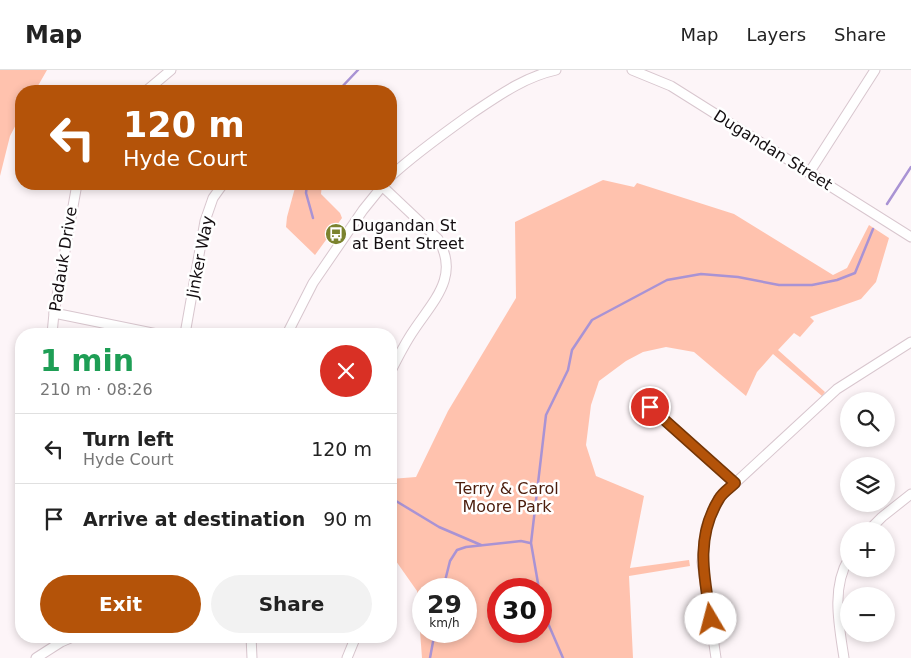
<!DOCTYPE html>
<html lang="en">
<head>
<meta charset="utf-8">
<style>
	:root { --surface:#fff; --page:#f2f2f2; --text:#222; --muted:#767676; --line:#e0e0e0; --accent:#b45309 }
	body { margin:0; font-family:"DejaVu Sans",sans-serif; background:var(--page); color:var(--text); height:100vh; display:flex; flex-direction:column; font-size:19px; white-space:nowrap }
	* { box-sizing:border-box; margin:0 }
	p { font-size:16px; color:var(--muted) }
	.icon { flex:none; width:28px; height:28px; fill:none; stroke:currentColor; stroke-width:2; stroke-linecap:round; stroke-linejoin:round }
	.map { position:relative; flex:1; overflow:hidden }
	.drawer { position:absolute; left:15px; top:258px; width:382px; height:315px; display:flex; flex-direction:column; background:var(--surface); border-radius:20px; box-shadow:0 2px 8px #0003 }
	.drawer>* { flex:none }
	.hud { position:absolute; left:15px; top:15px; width:382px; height:105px; border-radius:20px; box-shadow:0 2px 8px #0003; background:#b45309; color:#fff; overflow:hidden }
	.fabs { position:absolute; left:840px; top:322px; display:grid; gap:10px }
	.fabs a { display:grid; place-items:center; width:55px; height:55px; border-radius:50%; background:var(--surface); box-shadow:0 2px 8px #0003; font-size:25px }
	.speed { position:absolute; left:412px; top:508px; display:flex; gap:10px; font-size:25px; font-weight:700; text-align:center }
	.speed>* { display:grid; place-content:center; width:65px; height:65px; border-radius:50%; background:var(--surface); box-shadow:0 2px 8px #0003; line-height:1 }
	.speed small { font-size:12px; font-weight:400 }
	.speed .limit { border:8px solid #d22; background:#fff; color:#111 }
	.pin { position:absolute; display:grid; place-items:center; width:42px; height:42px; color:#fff; margin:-21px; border:2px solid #fff; border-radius:50%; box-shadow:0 1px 5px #0007 }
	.me { position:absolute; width:55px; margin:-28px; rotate:352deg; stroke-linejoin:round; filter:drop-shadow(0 0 4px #0008) }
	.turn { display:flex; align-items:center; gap:18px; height:105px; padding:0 25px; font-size:22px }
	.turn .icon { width:65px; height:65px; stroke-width:2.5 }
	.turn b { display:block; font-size:35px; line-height:42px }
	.round { display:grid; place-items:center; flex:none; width:52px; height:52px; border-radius:26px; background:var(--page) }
	.summary { display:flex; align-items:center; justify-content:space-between; height:85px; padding:0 25px }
	h1 { font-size:30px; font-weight:600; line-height:38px; color:#1e9e55 }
	.button { display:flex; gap:10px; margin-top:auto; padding:10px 25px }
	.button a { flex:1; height:58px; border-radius:30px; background:var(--accent); color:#fff; font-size:20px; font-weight:600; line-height:58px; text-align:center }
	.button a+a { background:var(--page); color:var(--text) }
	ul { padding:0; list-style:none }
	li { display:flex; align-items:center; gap:15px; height:70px; padding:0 25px; border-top:1px solid var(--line) }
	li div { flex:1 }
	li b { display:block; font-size:19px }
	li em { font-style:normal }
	header { display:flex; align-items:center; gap:30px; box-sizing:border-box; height:70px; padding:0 25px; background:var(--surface); border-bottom:1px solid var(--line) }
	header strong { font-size:24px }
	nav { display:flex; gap:28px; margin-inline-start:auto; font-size:18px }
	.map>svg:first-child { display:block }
	.green { fill:#ffc2ae; fill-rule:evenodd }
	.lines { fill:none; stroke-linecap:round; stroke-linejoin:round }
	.stream { stroke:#a993d4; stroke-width:2.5 }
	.minor-casing { stroke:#d8c6ce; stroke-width:11 }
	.minor { stroke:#fff; stroke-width:9 }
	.route-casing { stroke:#753606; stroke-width:12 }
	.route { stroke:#b45309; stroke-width:9 }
	.labels { text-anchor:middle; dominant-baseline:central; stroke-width:5; stroke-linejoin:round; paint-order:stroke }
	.street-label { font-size:16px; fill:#140e11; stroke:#fff }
	.poi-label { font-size:16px; fill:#140e11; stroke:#fff; text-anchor:start }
	.park-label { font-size:16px; fill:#4b1d0c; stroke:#fff }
</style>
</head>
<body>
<header>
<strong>Map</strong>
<nav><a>Map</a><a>Layers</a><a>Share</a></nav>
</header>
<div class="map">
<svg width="911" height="588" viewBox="0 0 911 588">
	<rect width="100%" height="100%" fill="#fdf5f8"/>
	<g class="green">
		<path d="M0 0H47L35 21H21V45L10 66 0 106Z"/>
		<path d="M603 110 634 117 637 113 734 144 833 205 847 198 869 155 889 168 876 212 861 229 810 247 814 251 800 267 794 263 778 280 825 322 822 326 773 284 757 302 746 326 694 282 666 277 643 282 626 291 599 311 591 335 586 375 596 406 644 426 630 498 689 490 690 496 629 506 633 588H422L417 521 391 484V409L416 407 448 341 516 228 515 152ZM424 519H466V561H424ZM499 519H541V561H499Z"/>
		<path d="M296 114H322L321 124 340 143 342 148 315 185 286 157 287 147Z"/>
	</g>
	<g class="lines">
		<g class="stream">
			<path d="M338 21 358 0"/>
			<path d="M307 114 306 123 313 148"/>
			<path d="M887 134 911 97"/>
			<path d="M391 431H396L439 457 481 475"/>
			<path d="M443 519 450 491 457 480 466 477 521 471 530 473"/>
			<path d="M539 519 531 473 546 345 568 300 572 280 592 250 667 210 701 204 738 207 779 215H812L837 210 855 203 873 159"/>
			<path d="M541 532 544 544 563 588"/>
			<path d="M430 588 435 561"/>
		</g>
		<g class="minor-casing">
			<g id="minor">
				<path d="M632 0 671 16 911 167"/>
				<path d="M146 21 171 0"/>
				<path d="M809 103 875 0"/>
				<path d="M391 106C416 83 443 64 471 44 498 26 524 7 556 0"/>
				<path d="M382 116 438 169C460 206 434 230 414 260 405 273 398 287 391 301"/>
				<path d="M54 243 157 264"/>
				<path d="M52 264 54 243 77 114"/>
				<path d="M185 264 205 151 213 128 223 114"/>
				<path d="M287 264 313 213 363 140 384 114"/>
				<path d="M650 337 735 413"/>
				<path d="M868 461 882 447 911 424"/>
				<path d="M251 566 252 588"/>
				<path d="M36 588 61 572 75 566"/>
				<path d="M347 588 356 566"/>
				<path d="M716 588 702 492 706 457 719 428 837 319 911 272"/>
				<path d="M844 588C839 555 831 518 849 488"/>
			</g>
		</g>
		<use href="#minor" class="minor"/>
	</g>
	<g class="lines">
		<g class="route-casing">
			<path id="route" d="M650 337 735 413C730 418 722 423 719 429 695 468 704 507 711 549"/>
		</g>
		<use href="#route" class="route"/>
	</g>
	<defs>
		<g id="bus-disc" transform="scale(1.125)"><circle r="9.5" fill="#7b832e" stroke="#fff"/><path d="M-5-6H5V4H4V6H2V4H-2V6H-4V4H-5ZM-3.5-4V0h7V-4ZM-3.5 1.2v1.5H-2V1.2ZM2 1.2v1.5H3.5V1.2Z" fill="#fff"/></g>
	</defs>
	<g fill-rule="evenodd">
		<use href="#bus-disc" x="336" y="164"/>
	</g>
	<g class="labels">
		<g class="street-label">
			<text transform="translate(773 80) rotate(32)">Dugandan Street</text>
			<text transform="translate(200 187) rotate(-79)">Jinker Way</text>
			<text transform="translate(63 189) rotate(-81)">Padauk Drive</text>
		</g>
		<g class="poi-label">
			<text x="352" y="155">Dugandan St<tspan x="352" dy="18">at Bent Street</tspan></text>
		</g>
		<g class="park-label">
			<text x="507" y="418">Terry &amp; Carol<tspan x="507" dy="18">Moore Park</tspan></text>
		</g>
	</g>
</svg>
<div class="fabs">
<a><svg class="icon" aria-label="search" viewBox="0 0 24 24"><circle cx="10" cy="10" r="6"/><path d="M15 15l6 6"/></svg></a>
<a><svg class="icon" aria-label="layers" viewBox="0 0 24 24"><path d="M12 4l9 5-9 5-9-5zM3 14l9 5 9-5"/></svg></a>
<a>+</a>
<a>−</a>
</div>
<div class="speed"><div>29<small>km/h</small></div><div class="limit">30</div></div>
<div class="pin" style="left:650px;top:337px;background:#d93025"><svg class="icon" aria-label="arrive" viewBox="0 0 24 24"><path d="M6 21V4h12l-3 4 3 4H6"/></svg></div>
<svg class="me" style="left:711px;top:549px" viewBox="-20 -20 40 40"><circle r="19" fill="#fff"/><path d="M0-13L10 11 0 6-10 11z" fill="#b45309"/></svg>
<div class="hud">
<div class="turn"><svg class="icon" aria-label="left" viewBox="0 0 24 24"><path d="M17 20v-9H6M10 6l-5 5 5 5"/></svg><div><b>120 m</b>Hyde Court</div></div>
</div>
<section class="drawer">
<div class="summary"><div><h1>1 min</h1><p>210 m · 08:26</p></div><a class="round" style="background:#d93025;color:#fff"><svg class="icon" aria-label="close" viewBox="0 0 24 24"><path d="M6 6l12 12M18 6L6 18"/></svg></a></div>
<ul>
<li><svg class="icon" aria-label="left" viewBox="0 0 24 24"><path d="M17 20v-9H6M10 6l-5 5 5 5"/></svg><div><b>Turn left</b><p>Hyde Court</p></div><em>120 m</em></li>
<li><svg class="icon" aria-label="arrive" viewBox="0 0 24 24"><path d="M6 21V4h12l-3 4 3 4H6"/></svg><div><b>Arrive at destination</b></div><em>90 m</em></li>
</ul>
<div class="button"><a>Exit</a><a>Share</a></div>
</section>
</div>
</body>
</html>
